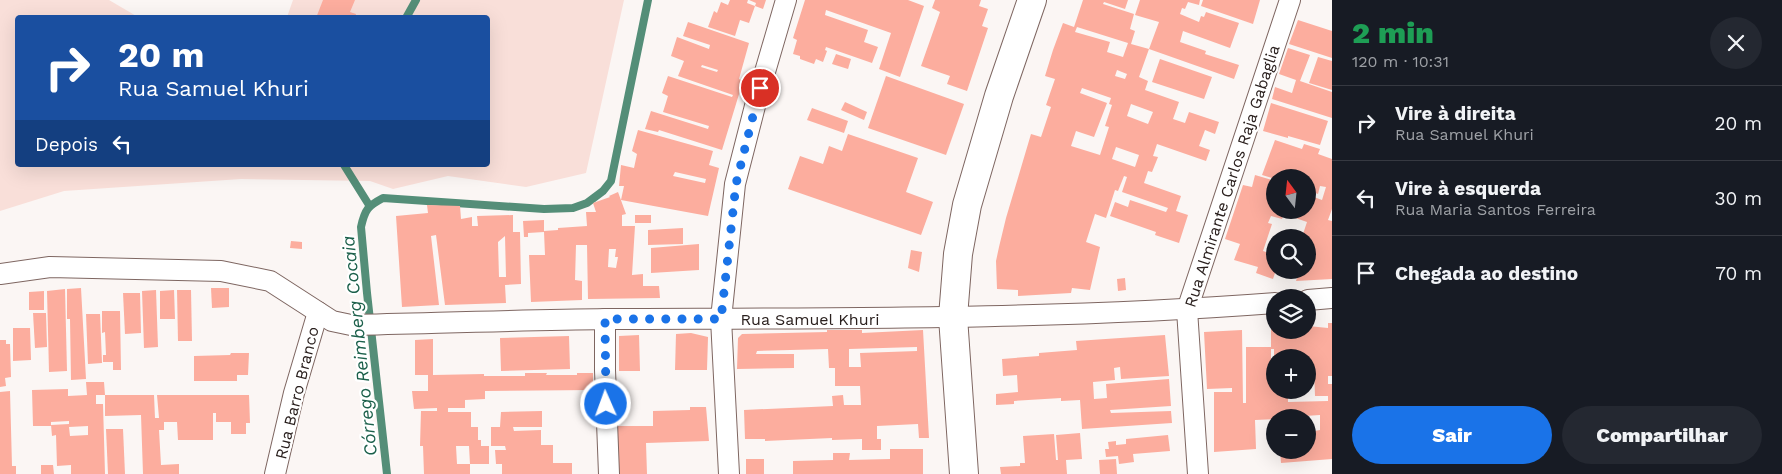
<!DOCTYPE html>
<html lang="pt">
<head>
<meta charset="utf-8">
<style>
	:root { --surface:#171b24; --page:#242831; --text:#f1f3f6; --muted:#9ea1a6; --line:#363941; --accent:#1a73e8 }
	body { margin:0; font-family:"Work Sans",sans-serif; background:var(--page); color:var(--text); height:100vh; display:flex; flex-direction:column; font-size:19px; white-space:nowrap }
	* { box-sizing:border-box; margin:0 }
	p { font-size:16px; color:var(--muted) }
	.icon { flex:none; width:28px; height:28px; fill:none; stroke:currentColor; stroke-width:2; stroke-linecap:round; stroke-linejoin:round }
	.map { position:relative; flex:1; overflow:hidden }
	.panel { display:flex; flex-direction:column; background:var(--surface); width:450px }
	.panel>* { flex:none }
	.guide { position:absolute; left:15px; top:15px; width:475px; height:152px; border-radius:5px; box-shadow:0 5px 20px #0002; background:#1a4fa0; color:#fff; overflow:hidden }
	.needle { width:32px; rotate:345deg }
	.buttons { position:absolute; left:1266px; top:169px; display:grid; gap:10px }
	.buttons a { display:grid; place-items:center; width:50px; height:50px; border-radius:50%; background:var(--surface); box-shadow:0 5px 20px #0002; font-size:25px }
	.pin { position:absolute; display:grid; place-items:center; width:42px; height:42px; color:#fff; margin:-21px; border:2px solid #fff; border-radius:50%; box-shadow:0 1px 5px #0007 }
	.me { position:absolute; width:55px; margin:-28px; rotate:358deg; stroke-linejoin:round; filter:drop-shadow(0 0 4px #0008) }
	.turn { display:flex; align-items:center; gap:18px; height:105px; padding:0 20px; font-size:22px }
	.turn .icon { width:65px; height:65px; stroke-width:2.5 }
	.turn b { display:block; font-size:35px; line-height:42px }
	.then { display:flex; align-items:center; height:48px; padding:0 20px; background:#0003; gap:10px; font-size:19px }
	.round { display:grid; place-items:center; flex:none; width:52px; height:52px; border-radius:26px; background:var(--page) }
	.summary { display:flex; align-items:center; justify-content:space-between; height:85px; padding:0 20px }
	h1 { font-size:30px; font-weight:800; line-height:38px; color:#1e9e55 }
	.button { display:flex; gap:10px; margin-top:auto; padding:10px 20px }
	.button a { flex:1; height:58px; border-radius:30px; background:var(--accent); color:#fff; font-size:20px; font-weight:800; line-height:58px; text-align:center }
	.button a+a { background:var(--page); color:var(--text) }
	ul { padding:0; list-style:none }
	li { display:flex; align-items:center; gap:15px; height:75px; padding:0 20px; border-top:1px solid var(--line) }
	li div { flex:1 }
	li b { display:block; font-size:19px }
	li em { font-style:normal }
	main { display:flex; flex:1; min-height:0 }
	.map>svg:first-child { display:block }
	.green { fill:#f9dfd9 }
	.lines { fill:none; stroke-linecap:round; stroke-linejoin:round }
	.stream { stroke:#548e78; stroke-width:8 }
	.building { fill:#fcad9e; fill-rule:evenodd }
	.street-casing { stroke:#7e6661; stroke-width:22 }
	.secondary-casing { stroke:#7e6661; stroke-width:30 }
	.street { stroke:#fff; stroke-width:20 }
	.secondary { stroke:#fff; stroke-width:28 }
	.route { stroke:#1a73e8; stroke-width:9; stroke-dasharray:0 16.2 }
	.labels { text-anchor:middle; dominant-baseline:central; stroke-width:4.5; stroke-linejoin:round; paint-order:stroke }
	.street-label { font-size:16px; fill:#2a201e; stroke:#fff }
	.water-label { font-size:18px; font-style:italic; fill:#1c604b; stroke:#fff }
</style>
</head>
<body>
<main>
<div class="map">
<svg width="1332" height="474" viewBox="0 0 1332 474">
	<rect width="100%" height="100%" fill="#fbf6f4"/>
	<path class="green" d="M0 0H109L138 17 18 18V165H488V18L287 17 293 0H624L586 173 526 187 448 176 393 189 370 181 241 179 64 191 0 211Z"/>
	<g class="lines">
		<g class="stream">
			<path d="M406 18 416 0"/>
			<path d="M344 165 369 205"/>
			<path d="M387 474 367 293 361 227C365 209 368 206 383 198L544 209 573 208 587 203 603 191 611 181 648 0"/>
		</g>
	</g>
	<g class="building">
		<path d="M323 0H355L350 12 356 14 355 18H316Z"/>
		<path d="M730 0H748L747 3 755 6 749 23 740 20 735 36 708 27 714 11 717 13 721 2 728 5Z"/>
		<path d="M749 0H766L763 9 755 6 756 3Z"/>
		<path d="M805 0H908L924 6 900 77 879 69 891 33 826 10 825 15 868 30 864 42 878 47 872 63 826 47 825 50 827 51 823 62 816 59 814 64 800 59V56L793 54 797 40 793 38Z"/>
		<path d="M935 0H981L979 6 988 9 982 26 988 28 967 91 947 84 950 76 921 66 940 12 932 8Z"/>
		<path d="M1083 0H1128L1125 9 1104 2 1103 4 1134 14 1130 29 1135 31 1131 44 1149 49 1159 22 1135 15 1140 0H1200L1199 5 1188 2 1185 9 1182 8 1180 14 1199 22 1201 16 1204 17 1206 12 1239 23 1230 48 1183 31 1180 42 1206 51 1205 54 1239 65 1234 79 1149 49 1139 77 1148 81 1145 90 1179 102 1173 119 1185 123 1189 112 1219 122 1215 134 1205 130 1199 146 1210 150 1206 161 1157 144 1153 156 1158 157 1152 172 1148 171 1144 183 1181 196 1176 211 1188 215 1179 243 1155 235 1156 232 1110 216 1115 202 1128 207 1130 200 1166 212 1168 208 1122 192 1127 177 1124 176 1118 191 1115 190 1106 218 1095 214 1086 242 1100 247 1090 290 1072 288 1071 293 1018 296V290L997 289 996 261 999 247 1006 218 1031 134 1041 137 1051 107 1046 105 1055 79 1045 76 1053 50 1063 23 1074 27ZM1077 27 1128 43 1123 57 1107 52 1110 42 1075 32ZM1117 70 1127 74 1125 79 1115 76ZM1082 88 1111 98 1109 104 1112 105 1105 126 1109 127 1100 155 1071 146 1076 131 1094 137 1107 103 1080 93ZM1131 104 1153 112 1148 124 1127 116ZM1116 147 1139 155 1135 167 1112 159Z"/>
		<path d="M1203 0H1260L1253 24 1201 6Z"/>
		<path d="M1298 20 1332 31V58L1289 44Z"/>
		<path d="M688 22 749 43 739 79 743 81 722 150 659 130 658 132 645 129 651 111 708 129 709 126 663 112 668 96 662 93 668 76 732 97 733 95 678 76 684 61 671 56 677 37 709 49 710 45 683 36ZM702 65 718 70 717 72 701 67Z"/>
		<path d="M1288 48 1310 55 1300 81 1332 92V118L1272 99 1275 87 1292 93 1296 80 1279 74Z"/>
		<path d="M836 54 851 59 848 69 832 64Z"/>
		<path d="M1318 57 1332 61V90L1309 83Z"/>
		<path d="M1160 59 1212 77 1204 99 1152 82Z"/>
		<path d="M886 76 964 104 946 155 868 128Z"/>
		<path d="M845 102 867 112 864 120 841 110Z"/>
		<path d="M1271 103 1328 121 1320 145 1288 136V138L1263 131Z"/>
		<path d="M812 108 848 121 844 133 807 120Z"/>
		<path d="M638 130 713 151 709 165 719 168 708 216 621 200 624 186H619L621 165 634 168 637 154 632 151ZM675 172 706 179 705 183 673 176Z"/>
		<path d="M848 134 918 158 906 192 933 202 921 235 788 189 800 156 823 164 829 146 842 151Z"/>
		<path d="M1275 140 1302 149 1304 144 1320 149 1318 154 1332 159V209L1328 220 1332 221V279L1296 281 1297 278 1285 277 1287 270H1308V238H1289L1292 230 1303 234 1307 222 1284 214 1282 219 1271 216 1268 223 1272 224 1263 251 1275 255V270H1276L1273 279 1256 273 1258 267 1234 260 1240 244 1225 239 1243 185 1252 187 1255 175 1275 181V210H1308V192L1315 195 1314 197 1322 200 1326 187 1320 186 1318 194 1308 190V178H1275V179L1262 175Z"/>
		<path d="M618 192 626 214 622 215V226H635L632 275 643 274V286H659L660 298 588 299 587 245H576L575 280 582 281V300L531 302 529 255H545L544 232 528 233V237H524L523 221 544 220V231L558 230V228L587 226 586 212H596L593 203 610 197 609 196ZM609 249H616L615 257H618L616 268 608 267Z"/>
		<path d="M427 205 460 206 461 219 472 217V226H478L477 216 513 215V232H520L521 284 505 285 506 303 445 305 436 235 431 236 439 305 402 307 396 216 428 213ZM505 236 506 277H499L498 242Z"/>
		<rect x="635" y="215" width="16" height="8"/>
		<path d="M683 228V244L648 245V230Z"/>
		<path d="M291 241 302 242V249L290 248Z"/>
		<path d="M699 244V270L651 273V248Z"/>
		<path d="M911 250 922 252 919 272 908 268Z"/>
		<path d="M1125 278 1126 290 1118 291 1117 279Z"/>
		<path d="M81 288 86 379 71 380 70 319H67V289Z"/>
		<path d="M211 288H229V307L212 308Z"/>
		<path d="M65 289 67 371 49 372 47 291Z"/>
		<path d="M156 290 158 347 144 348 142 291Z"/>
		<path d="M174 290 175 319H160V291Z"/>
		<path d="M177 290H191L192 341H178Z"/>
		<path d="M44 291V310H29V292Z"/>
		<path d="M123 293H140L141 333 125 334Z"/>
		<path d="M102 311H120L121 370H113V362H103V355H106L105 332 102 333Z"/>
		<path d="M33 313H46L47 347 35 348Z"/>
		<path d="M86 314H100L102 363 88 364Z"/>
		<path d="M1328 323H1332V376H1328V384H1332V459L1281 463 1280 450H1308V432L1320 430V415L1275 418V419L1255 420 1256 449 1214 452V392H1232V388L1207 389 1204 332 1242 330 1243 403H1246V347H1271V327H1275V330H1308V326L1328 328ZM1271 349H1274V358H1308V368H1314L1315 396H1328V401L1288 402V390H1275V383H1271Z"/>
		<path d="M13 328H30L31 360 13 361Z"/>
		<path d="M827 330H862V333L923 330 929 438H919L918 424 877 426V439H881V450H862V439L832 440V438L765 441V439H745L744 410 833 406 832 396 843 395 844 405H861L860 386H835V368H829L828 349 757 351 756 354H794V368L737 369 738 338 742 334 827 332ZM917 347V351L860 353 861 367H849V349Z"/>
		<path d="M691 333 708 337 707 370H675L676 334Z"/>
		<path d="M639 335 640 371H619V336Z"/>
		<path d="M1165 335 1169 376 1121 379 1120 367 1114 368 1115 380 1093 382 1094 399 1107 398 1106 384 1169 379 1171 406 1110 410 1111 413 1171 411 1172 423 1082 429 1080 400 1061 401V398L1014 401V404L996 405V394L1018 392 1017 375 1003 376 1002 359 1039 356V353L1077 350 1076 341Z"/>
		<path d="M569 336 570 369 501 371 500 338Z"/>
		<path d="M433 339V375L484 374V376H525V373H547L546 375H577V373H593V390L485 391V399L465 400V408H448V412H471V427H478V440H481V446H489V464H470V474H424L423 446H420L421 411H437V408L414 409 412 391H428V375H415V340ZM456 446H469L470 464H457Z"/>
		<path d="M0 340H6V344H10L11 377 5 378 6 386 0 387Z"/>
		<path d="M231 353H249L248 375H237V381H194V356L230 355Z"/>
		<path d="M86 382H104L105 395H154L155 418H159L157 395H249L250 423H246V434H231V422H216V413H213V440H178L177 422H164V430H159L161 465 179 464V474H143L141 415 105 416V395H96V404H103L105 474H71V465L57 466 56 435 52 436 51 425 69 424V421L51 422V426H33L32 390 68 389V396L87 395ZM88 426V435L70 436 69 427Z"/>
		<path d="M10 391 12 466H16V474H0V392Z"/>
		<path d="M690 407H706L709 441 646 443 647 474H618L617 426H653V411L690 410Z"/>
		<path d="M542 411V427H513L514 431 541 430V445H553V463H572V474H502V464H496L495 450H506L505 446H491V427H500L501 412Z"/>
		<path d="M106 429H123L125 474H108Z"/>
		<path d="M1080 433 1082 459 1066 460 1067 474H1001L1000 467 1020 466V463H1025L1023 436 1054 434 1056 460H1058L1056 435Z"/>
		<path d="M1168 435 1170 451 1133 454 1134 462 1119 464 1118 456 1106 457 1105 449H1109L1108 442 1116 441V445L1126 444V439Z"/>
		<path d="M890 449H923V474H793V461L833 460V453H850L849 460 890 459Z"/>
		<rect x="746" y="459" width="18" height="15"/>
		<path d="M1116 459 1117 474H1100L1099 460Z"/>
		<path d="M41 465H53L54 474H41Z"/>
	</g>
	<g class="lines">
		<g class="street-casing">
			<g id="street">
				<path d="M0 274 50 267 221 271 270 281 332 321 351 325C437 323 522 320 607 319 830 318 1053 320 1275 303"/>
				<path d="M1308 300 1332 298"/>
				<path d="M605 319V370L609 474"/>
				<path d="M275 474 294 393 318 312"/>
				<path d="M729 474 721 319 735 184 755 106 786 0"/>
				<path d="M1198 474 1187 310 1290 0"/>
			</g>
		</g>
		<g class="secondary-casing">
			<path id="secondary" d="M964 474 953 317 958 254 967 205 999 96 1032 0"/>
		</g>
		<use href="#street" class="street"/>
		<use href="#secondary" class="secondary"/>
	</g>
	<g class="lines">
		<path class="route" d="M606 404 605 319H721L736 184 760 88"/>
	</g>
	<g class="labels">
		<g class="street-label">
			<text transform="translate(1232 176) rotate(-72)">Rua Almirante Carlos Raja Gabaglia</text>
			<text x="810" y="319">Rua Samuel Khuri</text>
			<text transform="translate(297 393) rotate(-76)">Rua Barro Branco</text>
		</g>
		<g class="water-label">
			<text transform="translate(359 346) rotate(-96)">Córrego Reimberg Cocaia</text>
		</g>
	</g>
</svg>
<div class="buttons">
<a><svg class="needle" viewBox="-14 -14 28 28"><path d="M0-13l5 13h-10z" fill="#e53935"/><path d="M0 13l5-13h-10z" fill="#9ea1a6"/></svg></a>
<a><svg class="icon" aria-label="search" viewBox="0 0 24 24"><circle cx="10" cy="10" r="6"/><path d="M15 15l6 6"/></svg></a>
<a><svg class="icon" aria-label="layers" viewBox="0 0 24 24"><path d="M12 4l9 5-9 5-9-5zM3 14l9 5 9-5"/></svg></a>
<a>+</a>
<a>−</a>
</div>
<div class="pin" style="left:760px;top:88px;background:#d93025"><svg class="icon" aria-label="arrive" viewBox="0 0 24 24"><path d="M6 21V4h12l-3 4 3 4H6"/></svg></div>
<svg class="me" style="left:606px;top:404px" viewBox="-20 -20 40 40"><circle r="17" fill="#1a73e8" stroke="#fff" stroke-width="3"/><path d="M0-11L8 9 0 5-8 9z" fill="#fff"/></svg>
<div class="guide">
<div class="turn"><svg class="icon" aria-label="right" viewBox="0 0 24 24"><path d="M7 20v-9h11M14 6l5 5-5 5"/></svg><div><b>20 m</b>Rua Samuel Khuri</div></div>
<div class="then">Depois<svg class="icon" aria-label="left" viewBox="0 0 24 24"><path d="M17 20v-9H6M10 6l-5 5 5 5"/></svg></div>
</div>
</div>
<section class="panel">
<div class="summary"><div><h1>2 min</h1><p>120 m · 10:31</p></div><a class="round"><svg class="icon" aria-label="close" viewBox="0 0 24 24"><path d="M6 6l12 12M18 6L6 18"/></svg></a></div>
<ul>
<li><svg class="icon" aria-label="right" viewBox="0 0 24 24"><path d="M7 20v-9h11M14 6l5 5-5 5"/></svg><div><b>Vire à direita</b><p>Rua Samuel Khuri</p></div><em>20 m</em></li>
<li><svg class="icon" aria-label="left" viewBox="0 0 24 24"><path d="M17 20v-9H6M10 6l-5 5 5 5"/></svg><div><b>Vire à esquerda</b><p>Rua Maria Santos Ferreira</p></div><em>30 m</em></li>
<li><svg class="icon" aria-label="arrive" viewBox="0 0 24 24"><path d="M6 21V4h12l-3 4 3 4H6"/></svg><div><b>Chegada ao destino</b></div><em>70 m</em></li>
</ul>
<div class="button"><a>Sair</a><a>Compartilhar</a></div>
</section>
</main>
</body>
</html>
